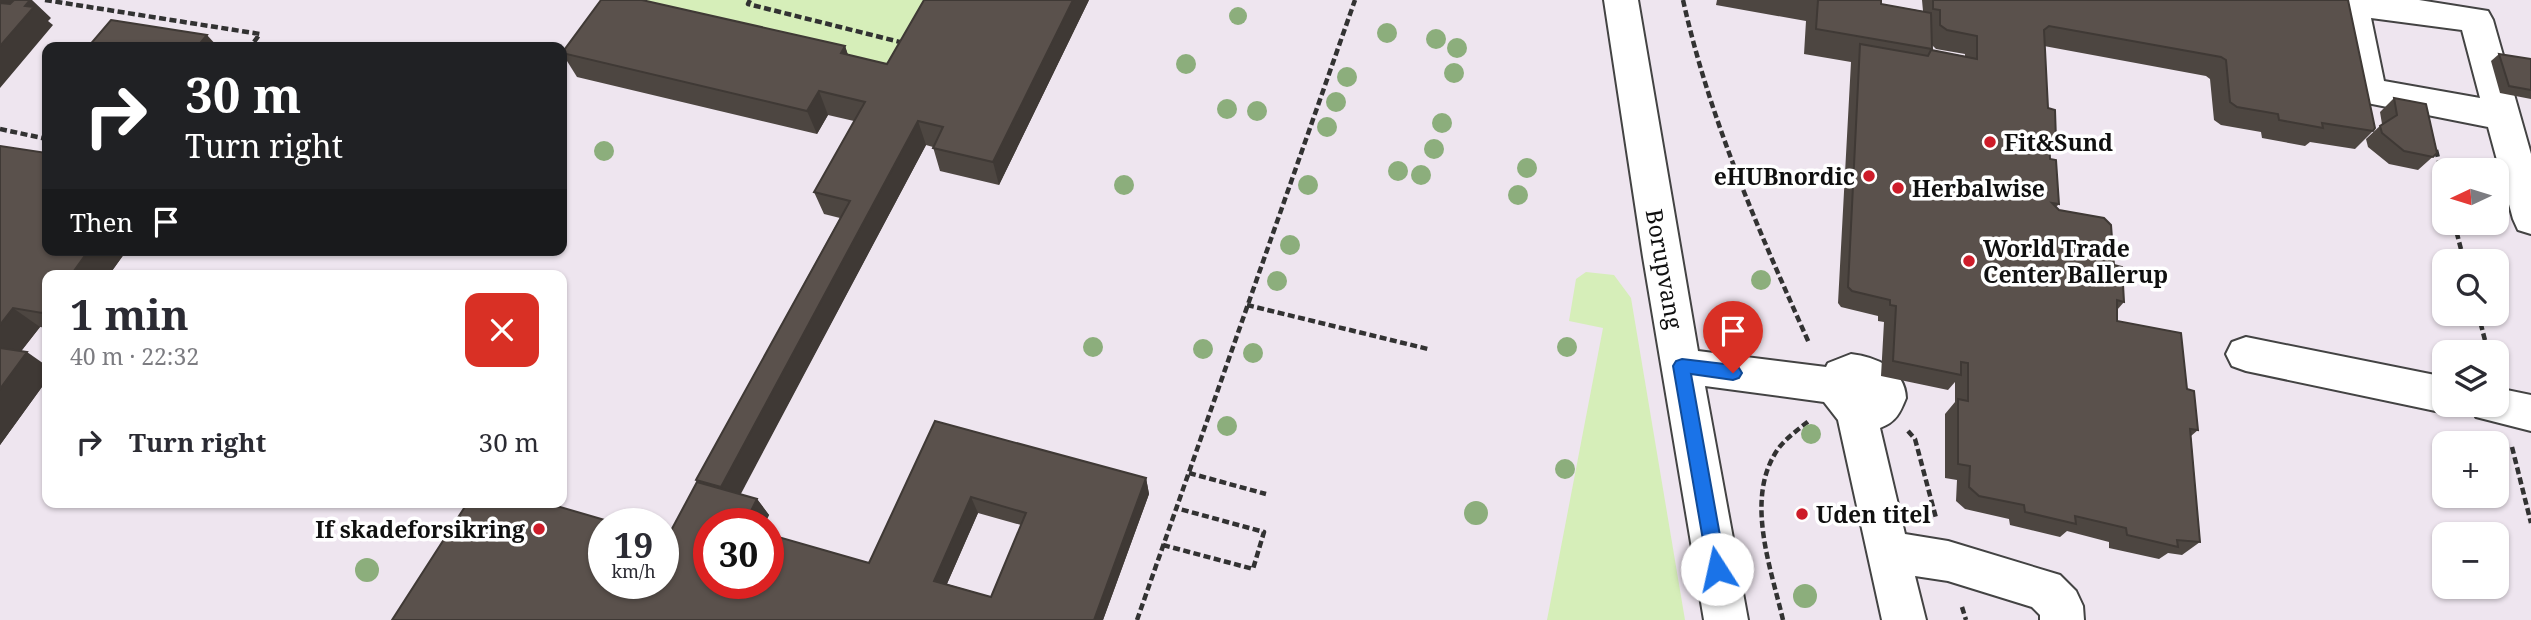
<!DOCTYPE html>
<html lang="en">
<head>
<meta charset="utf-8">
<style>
	:root { --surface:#fff; --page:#f7f7f7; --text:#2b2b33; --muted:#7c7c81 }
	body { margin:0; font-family:"Noto Serif",serif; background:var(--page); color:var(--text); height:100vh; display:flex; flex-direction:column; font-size:26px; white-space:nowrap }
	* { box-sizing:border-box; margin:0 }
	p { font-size:23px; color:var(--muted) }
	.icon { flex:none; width:38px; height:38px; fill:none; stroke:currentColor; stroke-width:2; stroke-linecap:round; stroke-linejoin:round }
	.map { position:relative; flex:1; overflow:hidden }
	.panel { position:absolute; left:42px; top:270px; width:525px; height:238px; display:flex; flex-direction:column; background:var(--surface); border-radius:14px; box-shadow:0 2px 5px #0004 }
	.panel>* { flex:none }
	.hud { position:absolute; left:42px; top:42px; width:525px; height:214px; border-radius:14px; box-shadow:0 2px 5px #0004; background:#202124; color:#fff; overflow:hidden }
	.needle { width:46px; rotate:266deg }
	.tools { position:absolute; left:2432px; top:158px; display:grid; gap:14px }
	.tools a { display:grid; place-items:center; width:77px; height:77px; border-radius:14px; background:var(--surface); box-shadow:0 2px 5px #0004; font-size:35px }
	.speed { position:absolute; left:588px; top:508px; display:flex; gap:14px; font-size:35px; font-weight:700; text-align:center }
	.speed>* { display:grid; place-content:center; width:91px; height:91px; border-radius:50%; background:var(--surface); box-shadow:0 2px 5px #0004; line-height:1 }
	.speed small { font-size:18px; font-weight:400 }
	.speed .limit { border:10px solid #d22; background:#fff; color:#111 }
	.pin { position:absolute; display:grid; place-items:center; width:60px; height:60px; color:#fff; margin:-72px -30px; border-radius:50% 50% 50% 0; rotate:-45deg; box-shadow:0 0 7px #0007 }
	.pin .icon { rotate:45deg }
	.me { position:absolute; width:77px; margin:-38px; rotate:350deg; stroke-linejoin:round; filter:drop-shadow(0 0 5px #0008) }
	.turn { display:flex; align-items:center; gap:24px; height:147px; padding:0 28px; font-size:32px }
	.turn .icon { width:91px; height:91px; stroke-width:2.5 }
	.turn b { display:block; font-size:49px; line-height:60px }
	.then { display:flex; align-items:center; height:66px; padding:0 28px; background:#0003; gap:14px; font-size:26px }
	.round { display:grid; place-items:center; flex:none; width:74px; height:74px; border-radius:14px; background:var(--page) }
	.headline { display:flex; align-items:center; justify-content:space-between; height:119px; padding:0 28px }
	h1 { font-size:42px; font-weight:700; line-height:52px }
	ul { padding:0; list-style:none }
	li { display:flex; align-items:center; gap:21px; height:105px; padding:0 28px }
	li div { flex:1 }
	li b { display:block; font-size:26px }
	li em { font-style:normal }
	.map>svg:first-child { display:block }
	.industrial { fill:#eee5ef; fill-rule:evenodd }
	.green { fill:#d6eeb9 }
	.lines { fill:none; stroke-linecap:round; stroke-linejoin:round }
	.minor-casing { stroke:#434343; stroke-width:4 }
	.path { stroke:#323232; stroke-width:4.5; stroke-dasharray:7 3.5; stroke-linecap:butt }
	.minor { fill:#fff; fill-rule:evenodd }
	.tree { fill:#8cae7c }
	.wall { fill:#4d4641; fill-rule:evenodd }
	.shaded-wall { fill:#3f3935 }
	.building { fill:#5a514c; stroke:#3f3935; stroke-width:2; fill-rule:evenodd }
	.route { fill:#1a73e8; stroke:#114b97; stroke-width:2 }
	.poi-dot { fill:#cd1c29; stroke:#fff; stroke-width:2.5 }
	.labels { text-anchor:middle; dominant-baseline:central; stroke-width:7; stroke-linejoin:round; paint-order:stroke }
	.poi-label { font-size:23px; font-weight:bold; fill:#101010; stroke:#fff; text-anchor:start }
	.street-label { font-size:23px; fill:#101010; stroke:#fff }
</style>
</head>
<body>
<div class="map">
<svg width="2531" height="620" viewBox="0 0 2531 620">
	<rect width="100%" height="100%" fill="#fffcf4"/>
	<path class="industrial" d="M0 0H2531V620H0ZM47 47H562V250H47ZM2445 170H2497V222H2445ZM2445 261H2497V313H2445ZM47 275H562V502H47ZM2445 352H2497V404H2445ZM2445 443H2497V495H2445ZM604 523H663V583H604ZM709 523H768V583H709ZM2445 534H2497V586H2445Z"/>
	<g class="green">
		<path d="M635 0H937L900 71Z"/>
		<path d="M1586 272 1614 275 1631 298 1685 620H1547L1603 328 1569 321 1576 279Z"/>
	</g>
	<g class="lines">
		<g class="minor-casing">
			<g id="minor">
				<path d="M1604 0H1638L1698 351 1826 367 1828 363 1851 354C1876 357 1905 369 1906 398 1900 413 1896 422 1880 428L1905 534 1948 541 2060 575 2076 591 2083 606 2084 620H2040V615L2032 607 1948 581 1915 576 1926 620H1882L1838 420 1824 402 1705 386 1748 620H1704L1643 257Z"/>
				<path d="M2336 0H2419L2488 11 2493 20 2531 154V234L2518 230 2513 219 2488 127 2357 101 2352 92 2334 3ZM2371 18 2462 30 2480 98 2384 81Z"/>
				<path d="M2246 337 2445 377V404H2461L2459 407 2445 413 2246 371 2232 366 2226 354 2232 342Z"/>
				<path d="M2497 388 2531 395V431L2476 417 2470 404H2497Z"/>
			</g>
		</g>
		<g class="path">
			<path d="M45 0 260 34 250 47"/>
			<path d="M750 0 748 4 904 43"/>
			<path d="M1683 0C1710 121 1759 231 1809 343"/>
			<path d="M0 129 47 139"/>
			<path d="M2436 150 2445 185"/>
			<path d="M2454 222 2464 261"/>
			<path d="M1247 305 1428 349"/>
			<path d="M2478 313 2488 352"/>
			<path d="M1908 431 1915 439 1936 518"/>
			<path d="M2512 447 2531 523"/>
			<path d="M1189 473 1266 494"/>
			<path d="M1163 545 1253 569 1264 532 1176 508"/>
			<path d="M1962 607 1966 620"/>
			<path d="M1137 620 1355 0"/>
			<path d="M1783 620C1771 568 1744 498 1778 449 1786 438 1799 429 1810 420"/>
		</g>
		<use href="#minor" class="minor"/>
	</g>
	<g class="tree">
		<circle cx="1238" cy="16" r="9"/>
		<circle cx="1387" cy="33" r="10"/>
		<circle cx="1436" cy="39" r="10"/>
		<circle cx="1457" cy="48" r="10"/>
		<circle cx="1186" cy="64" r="10"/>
		<circle cx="1454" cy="73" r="10"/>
		<circle cx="1347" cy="77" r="10"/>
		<circle cx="1336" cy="102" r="10"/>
		<circle cx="1227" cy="109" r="10"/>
		<circle cx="1257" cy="111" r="10"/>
		<circle cx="1442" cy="123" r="10"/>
		<circle cx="1327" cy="127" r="10"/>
		<circle cx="1434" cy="149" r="10"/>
		<circle cx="604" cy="151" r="10"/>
		<circle cx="1527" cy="168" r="10"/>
		<circle cx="1398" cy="171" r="10"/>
		<circle cx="1421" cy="175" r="10"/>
		<circle cx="1124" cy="185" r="10"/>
		<circle cx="1308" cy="185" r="10"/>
		<circle cx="1518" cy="195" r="10"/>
		<circle cx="1290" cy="245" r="10"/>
		<circle cx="1761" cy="280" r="10"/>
		<circle cx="1277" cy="281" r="10"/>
		<circle cx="1093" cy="347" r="10"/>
		<circle cx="1567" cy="347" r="10"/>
		<circle cx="1203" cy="349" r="10"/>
		<circle cx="1253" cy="353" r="10"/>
		<circle cx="1227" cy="426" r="10"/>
		<circle cx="1811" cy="434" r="10"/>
		<circle cx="1565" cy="469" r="10"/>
		<circle cx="1476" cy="513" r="12"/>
		<circle cx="367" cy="570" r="12"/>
		<circle cx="1805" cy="596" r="12"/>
	</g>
	<g class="wall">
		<path d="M1089 0 999 185 940 171 933 147 926 145 740 494 757 499 769 515 765 523H709L869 563 935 421 1146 478 1149 494 1103 620H392L667 538 697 482 696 480 840 218 824 214 814 192 854 121 828 115 817 134 577 77 562 53 845 46 848 55 887 64ZM978 513 1021 525 991 597 947 584Z"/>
		<path d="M1717 0H1881V4L1923 11 1922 0H2348L2373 131 2355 149 2310 142 2305 146 2262 138 2261 132 2221 125 2214 120 2210 79 2206 76 2044 46 2048 108 2056 140 2049 149 2050 159 2059 204 2056 207 2114 265 2124 302 2117 310V321L2187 389 2198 430 2191 436 2200 542 2182 555 2168 553 2159 559 2109 548V542L2067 531 2060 537 2010 525 2009 519 1965 509 1956 501 1957 480 1945 478V414L1955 402V382L1948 390 1881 376 1884 322 1878 321V316L1841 307 1838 303 1851 62 1804 54 1806 21 1716 5ZM1932 45 1936 49 1965 54V56L1931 50Z"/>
		<path d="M2499 54 2531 59V99L2500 93 2491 61Z"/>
		<path d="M2394 98 2437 153 2418 170 2389 164 2368 147 2366 139 2382 124 2380 112Z"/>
		<path d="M0 146 47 250H127L109 275H47V328L40 327 21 351 47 380 0 445Z"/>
	</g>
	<g class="shaded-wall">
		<path d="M0 0H32L51 18 48 21 53 25 0 88Z"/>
		<path d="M1073 0H1089L999 185 993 162Z"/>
		<path d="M207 35 218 47H197Z"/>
		<path d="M845 46 853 70 841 53Z"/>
		<path d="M819 91 828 115 817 134 807 111Z"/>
		<path d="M918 121 926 145 735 505 721 487Z"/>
		<path d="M89 250H127L109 275H71Z"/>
		<path d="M47 306V317L42 313Z"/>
		<path d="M13 308 40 327 12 363 0 355V325Z"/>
		<path d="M27 352 47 366V380L0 445V389Z"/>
		<path d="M1146 478 1149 494 1103 620H1094Z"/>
		<path d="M971 497 978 513 942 595 934 581Z"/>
		<path d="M757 499 769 515 765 523H745Z"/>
	</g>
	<g class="building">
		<path d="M14 0H30L25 6 34 7 0 46V3L10 4Z"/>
		<path d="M601 0H642L845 46 841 53 887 64 924 0H1073L993 162 933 148 943 127 918 121 721 487 696 480 850 201 814 192 865 102 819 91 807 111 562 53Z"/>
		<path d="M1818 0H1881V4L1931 13 1932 49 1816 29Z"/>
		<path d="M1933 0H2348L2375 128 2373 131 2322 123 2323 128 2279 120 2278 114 2237 107 2230 102 2226 60 2221 57 2049 26 2044 30 2048 108 2055 110 2056 140 2049 139 2050 159 2056 160 2059 204 2052 203 2059 210 2104 218 2111 225 2114 265 2122 267 2124 302 2117 300V321L2181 333 2187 389 2194 391 2198 430 2190 429 2200 542 2177 540 2178 547 2127 535 2126 528 2075 516 2076 524 2025 512 2024 505 1979 496 1969 487 1970 466 1958 464V399L1968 401V363L1961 362V375L1893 361 1896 306 1890 305V300L1852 291 1848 287 1860 44 1928 56 1931 50 1977 59V36L1947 30 1940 25V10L1933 9Z"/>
		<path d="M111 20 207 35 197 47H88Z"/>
		<path d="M2499 54 2531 59V90L2509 86Z"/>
		<path d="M2394 98 2426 104 2437 153 2433 157 2404 151 2382 133 2380 126 2397 115Z"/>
		<path d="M0 146 47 153V250H89L71 275H47V306L42 313 13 308 0 325Z"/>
		<path d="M0 348 27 352 0 389Z"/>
		<path d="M935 421 1146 478 1094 620H392L468 502H543L615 523H604V583H663V537L667 538 697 482 757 499 745 523H709V583H768V534L869 563ZM971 497 1026 513 991 597 934 581Z"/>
	</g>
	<path class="route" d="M1682 359 1733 365 1739 368 1742 373 1739 378 1733 380 1691 374 1726 569 1724 575 1717 577 1711 575 1708 569 1673 366 1676 361Z"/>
	<g class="poi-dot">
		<circle cx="1990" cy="142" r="7"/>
		<circle cx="1869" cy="176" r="7"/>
		<circle cx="1898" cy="188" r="7"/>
		<circle cx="1969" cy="261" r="7"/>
		<circle cx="1802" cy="514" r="7"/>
		<circle cx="539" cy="529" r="7"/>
	</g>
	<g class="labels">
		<g class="poi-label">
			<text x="2004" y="142">Fit&amp;Sund</text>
			<text x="1855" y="176" text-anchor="end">eHUBnordic</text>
			<text x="1912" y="188">Herbalwise</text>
			<text x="1983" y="248">World Trade<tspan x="1983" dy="26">Center Ballerup</tspan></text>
			<text x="1816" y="514">Uden titel</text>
			<text x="525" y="529" text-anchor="end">If skadeforsikring</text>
		</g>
		<g class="street-label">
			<text transform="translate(1665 269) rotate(80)">Borupvang</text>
		</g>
	</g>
</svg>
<div class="tools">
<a><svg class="needle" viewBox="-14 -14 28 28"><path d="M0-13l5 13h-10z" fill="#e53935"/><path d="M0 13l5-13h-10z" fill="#7c7c81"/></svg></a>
<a><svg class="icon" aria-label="search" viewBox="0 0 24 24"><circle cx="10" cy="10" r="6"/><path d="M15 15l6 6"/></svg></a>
<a><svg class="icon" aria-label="layers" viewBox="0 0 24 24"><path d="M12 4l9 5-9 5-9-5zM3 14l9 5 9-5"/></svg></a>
<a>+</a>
<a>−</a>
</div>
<div class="speed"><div>19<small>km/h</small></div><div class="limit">30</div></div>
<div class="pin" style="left:1733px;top:373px;background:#d93025"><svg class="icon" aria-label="arrive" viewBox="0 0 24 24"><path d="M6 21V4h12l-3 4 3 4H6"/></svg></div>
<svg class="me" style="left:1717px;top:569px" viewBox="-20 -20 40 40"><circle r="19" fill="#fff"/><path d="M0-13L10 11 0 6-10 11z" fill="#1a73e8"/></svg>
<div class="hud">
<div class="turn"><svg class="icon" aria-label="right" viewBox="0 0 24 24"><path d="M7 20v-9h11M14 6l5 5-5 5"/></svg><div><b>30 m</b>Turn right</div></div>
<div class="then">Then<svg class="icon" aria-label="arrive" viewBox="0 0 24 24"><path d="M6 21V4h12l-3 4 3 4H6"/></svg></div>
</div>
<section class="panel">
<div class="headline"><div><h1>1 min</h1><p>40 m · 22:32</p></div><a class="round" style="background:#d93025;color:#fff"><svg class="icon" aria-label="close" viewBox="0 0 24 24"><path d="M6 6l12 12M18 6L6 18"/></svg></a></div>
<ul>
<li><svg class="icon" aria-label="right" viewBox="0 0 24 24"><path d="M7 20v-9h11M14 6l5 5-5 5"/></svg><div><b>Turn right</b></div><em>30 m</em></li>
</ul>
</section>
</div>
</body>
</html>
